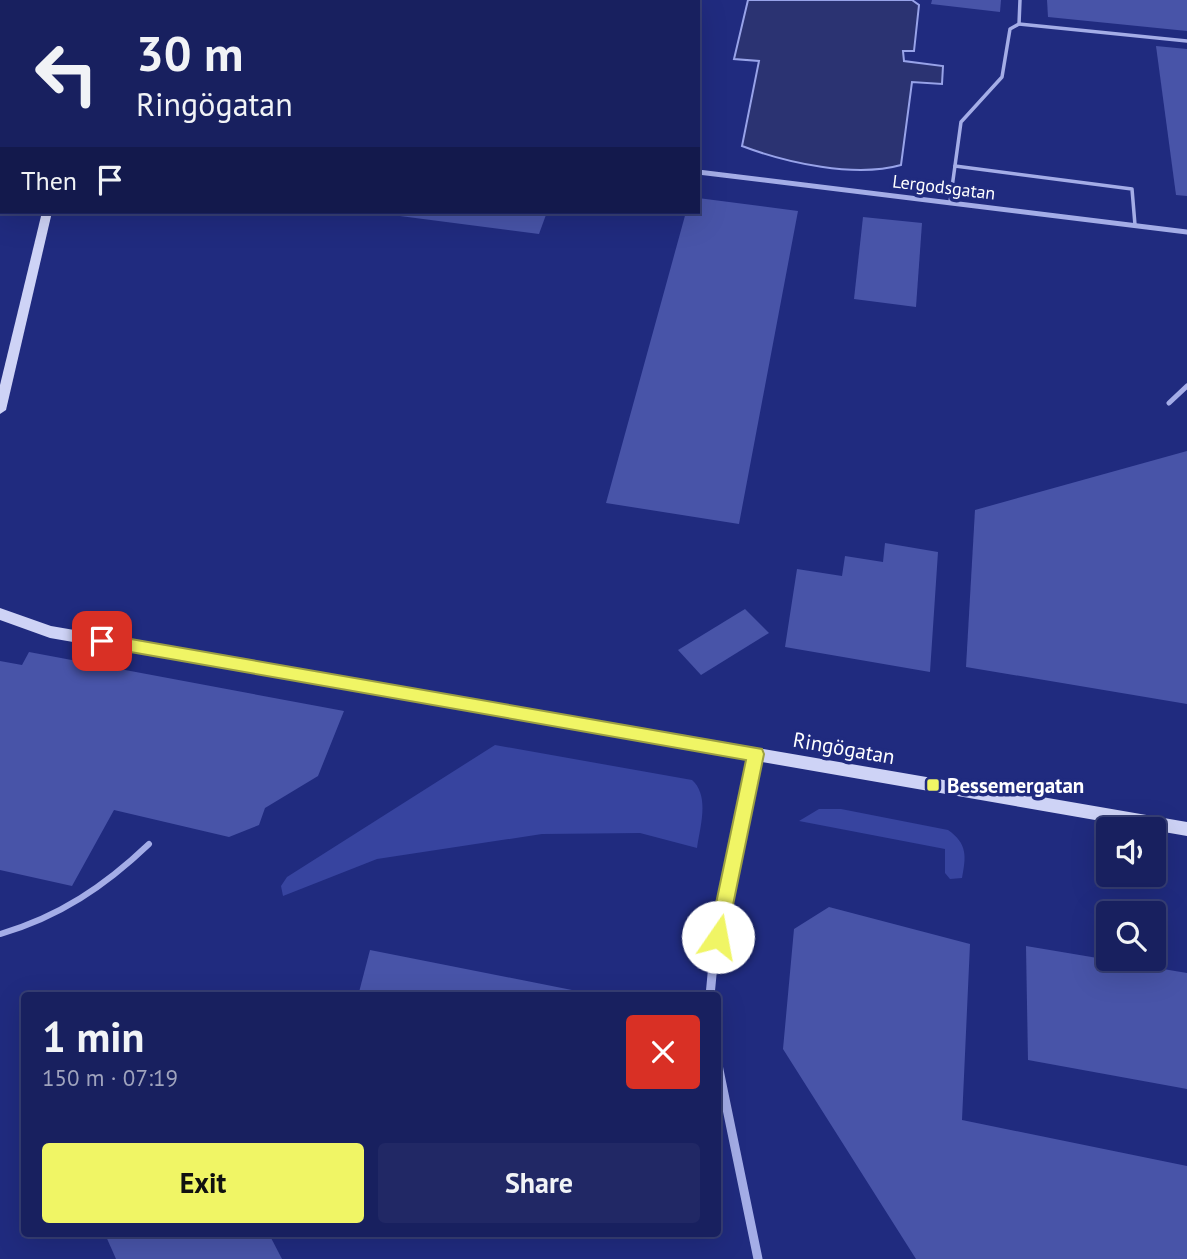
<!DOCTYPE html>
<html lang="en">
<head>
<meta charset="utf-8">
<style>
	:root { --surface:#18205f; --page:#212865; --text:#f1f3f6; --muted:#9fa3bd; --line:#363e74; --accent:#f0f565 }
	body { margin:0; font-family:"PT Sans",sans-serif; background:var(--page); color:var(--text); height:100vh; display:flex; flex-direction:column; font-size:26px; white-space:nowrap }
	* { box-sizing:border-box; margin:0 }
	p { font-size:23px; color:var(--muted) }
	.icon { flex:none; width:38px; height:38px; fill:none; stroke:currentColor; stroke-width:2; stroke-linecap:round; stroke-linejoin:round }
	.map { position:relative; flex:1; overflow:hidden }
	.side { position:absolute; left:21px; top:992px; width:700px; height:245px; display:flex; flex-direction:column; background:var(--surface); border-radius:7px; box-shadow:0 7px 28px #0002,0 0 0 2px var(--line) }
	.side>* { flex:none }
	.banner { position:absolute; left:0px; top:0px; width:700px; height:214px; box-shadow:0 7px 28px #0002,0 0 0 2px var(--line); background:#18205f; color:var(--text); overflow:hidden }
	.buttons { position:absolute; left:1096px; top:817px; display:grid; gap:14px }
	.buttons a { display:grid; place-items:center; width:70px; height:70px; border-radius:7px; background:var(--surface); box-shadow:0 7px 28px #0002,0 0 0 2px var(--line); font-size:35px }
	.pin { position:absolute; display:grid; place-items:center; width:60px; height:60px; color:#fff; margin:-30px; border-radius:14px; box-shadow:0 4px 10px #0006 }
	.me { position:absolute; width:77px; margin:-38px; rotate:12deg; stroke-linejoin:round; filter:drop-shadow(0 0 5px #0008) }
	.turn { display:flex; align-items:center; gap:24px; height:147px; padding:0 21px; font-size:32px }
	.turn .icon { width:91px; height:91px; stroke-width:2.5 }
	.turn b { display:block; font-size:49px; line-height:60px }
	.then { display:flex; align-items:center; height:66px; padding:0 21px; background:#0003; gap:14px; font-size:26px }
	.round { display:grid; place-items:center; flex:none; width:74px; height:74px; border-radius:7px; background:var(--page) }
	.head { display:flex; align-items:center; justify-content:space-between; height:119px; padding:0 21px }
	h1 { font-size:42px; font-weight:700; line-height:52px }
	.cta { display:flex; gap:14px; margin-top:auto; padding:14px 21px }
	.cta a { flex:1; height:80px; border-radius:7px; background:var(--accent); color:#111; font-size:28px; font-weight:700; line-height:80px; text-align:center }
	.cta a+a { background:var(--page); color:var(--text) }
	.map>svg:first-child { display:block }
	.green { fill:#37449f }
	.water { fill:#2b3372; stroke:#98a3e9; stroke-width:2 }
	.building { fill:#4854a8 }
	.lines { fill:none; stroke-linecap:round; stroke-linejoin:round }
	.lane-far2 { stroke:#a4ade7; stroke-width:3.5 }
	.lane-far1 { stroke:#a4ade7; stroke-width:5 }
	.lane { stroke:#a4ade7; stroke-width:6 }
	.street-far1 { stroke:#a4ade7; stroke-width:5 }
	.street { stroke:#a4ade7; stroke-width:9 }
	.secondary { fill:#ced3f6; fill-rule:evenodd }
	.route { fill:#f0f565; stroke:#9c9f42; stroke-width:2 }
	.poi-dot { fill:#f0f565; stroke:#202b7f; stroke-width:2.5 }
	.labels { text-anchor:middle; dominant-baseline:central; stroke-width:7; stroke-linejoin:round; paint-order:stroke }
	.far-street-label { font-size:18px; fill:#fff; stroke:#202b7f }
	.street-label { font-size:21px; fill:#fff; stroke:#202b7f }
	.poi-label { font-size:21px; font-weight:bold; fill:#fff; stroke:#202b7f; text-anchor:start }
</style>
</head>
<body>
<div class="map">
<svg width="1187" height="1259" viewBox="0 0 1187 1259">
	<rect width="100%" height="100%" fill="#202b7f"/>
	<g class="green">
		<path d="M495 745 692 780C710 796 700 827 697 848L640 833 542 834 377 859 283 896 281 886 287 877Z"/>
		<path d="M819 809H841L948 830C968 844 966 857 962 878L950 879 945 873V849L799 821Z"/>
	</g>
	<path class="water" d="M748 0H912L919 5 914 51H903L904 61 943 66 942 84 912 82 901 165C855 178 787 163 742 146L759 61 734 59Z"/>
	<g class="building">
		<path d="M932 0H1001L1000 12 931 4Z"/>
		<path d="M1047 0H1187V31L1048 17Z"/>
		<path d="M1156 46 1187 49V196L1176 195Z"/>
		<path d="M698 198 798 211 739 524 606 503 686 212H698Z"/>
		<path d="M369 212H547L539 234Z"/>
		<path d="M863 217 922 223 916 307 854 299Z"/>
		<path d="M1187 451V704L966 667 975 510Z"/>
		<path d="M885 543 938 552 930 672 785 647 797 569 842 576 845 556 883 562Z"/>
		<path d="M745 609 769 633 701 675 678 650Z"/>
		<path d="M29 652 344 711 318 776 265 808 259 825 229 837 114 810 72 886 0 870V661L22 665Z"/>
		<path d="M829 907 970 944 962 1120 1187 1166V1259H916L783 1049 794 929Z"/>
		<path d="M1026 946 1187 973V1089L1028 1060Z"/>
		<path d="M370 950 592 994V996H358Z"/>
		<path d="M105 1234H269L282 1259H116Z"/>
	</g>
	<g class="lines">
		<g class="lane-far2">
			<path d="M1019 24 1187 41"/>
			<path d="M955 166 1132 189 1135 225"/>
			<path d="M950 202 961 122 1002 77 1010 29 1019 24 1020 0"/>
		</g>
		<path class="lane-far1" d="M1169 403 1187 386"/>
		<path class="lane" d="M0 934C59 917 105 886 149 844"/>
		<path class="street-far1" d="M698 172 1187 232"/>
		<g class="street">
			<path d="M710 996 713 964 756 754"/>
			<path d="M718 1065 758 1259"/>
		</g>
		<g class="secondary">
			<rect x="0" y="13" width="2" height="6"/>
			<path d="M42 212H52L6 410 0 414V385Z"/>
			<path d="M0 608 51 626 1187 822V836L50 638 0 620Z"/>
		</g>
	</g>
	<path class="route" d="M102 634 762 749 764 754 725 944 718 946 712 944 709 937 746 760 102 647 94 641Z"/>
	<rect class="poi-dot" x="926" y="778" width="14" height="14" rx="3.5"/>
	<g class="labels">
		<g class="far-street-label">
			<text transform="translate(944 187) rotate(7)">Lergodsgatan</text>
		</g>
		<g class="street-label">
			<text transform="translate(844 748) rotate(10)">Ringögatan</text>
		</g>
		<g class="poi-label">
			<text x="947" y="785">Bessemergatan</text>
		</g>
	</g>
</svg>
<div class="buttons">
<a><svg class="icon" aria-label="sound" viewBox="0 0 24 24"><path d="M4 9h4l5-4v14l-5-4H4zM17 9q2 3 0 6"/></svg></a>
<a><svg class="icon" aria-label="search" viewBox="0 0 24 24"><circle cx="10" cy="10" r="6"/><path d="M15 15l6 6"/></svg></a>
</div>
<div class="pin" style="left:102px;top:641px;background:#d93025"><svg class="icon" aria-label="arrive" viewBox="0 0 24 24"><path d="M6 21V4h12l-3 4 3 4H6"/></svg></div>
<svg class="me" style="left:718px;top:937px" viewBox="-20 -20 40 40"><circle r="19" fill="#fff"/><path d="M0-13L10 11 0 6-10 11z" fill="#f0f565"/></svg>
<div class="banner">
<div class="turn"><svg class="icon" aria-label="left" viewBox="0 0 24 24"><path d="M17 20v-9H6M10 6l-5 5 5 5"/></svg><div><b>30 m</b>Ringögatan</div></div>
<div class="then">Then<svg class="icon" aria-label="arrive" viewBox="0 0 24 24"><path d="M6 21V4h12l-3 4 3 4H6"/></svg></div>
</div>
<section class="side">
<div class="head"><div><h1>1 min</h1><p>150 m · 07:19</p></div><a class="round" style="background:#d93025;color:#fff"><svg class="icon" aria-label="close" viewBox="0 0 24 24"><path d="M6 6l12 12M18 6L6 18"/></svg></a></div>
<div class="cta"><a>Exit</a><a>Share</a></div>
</section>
</div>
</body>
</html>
